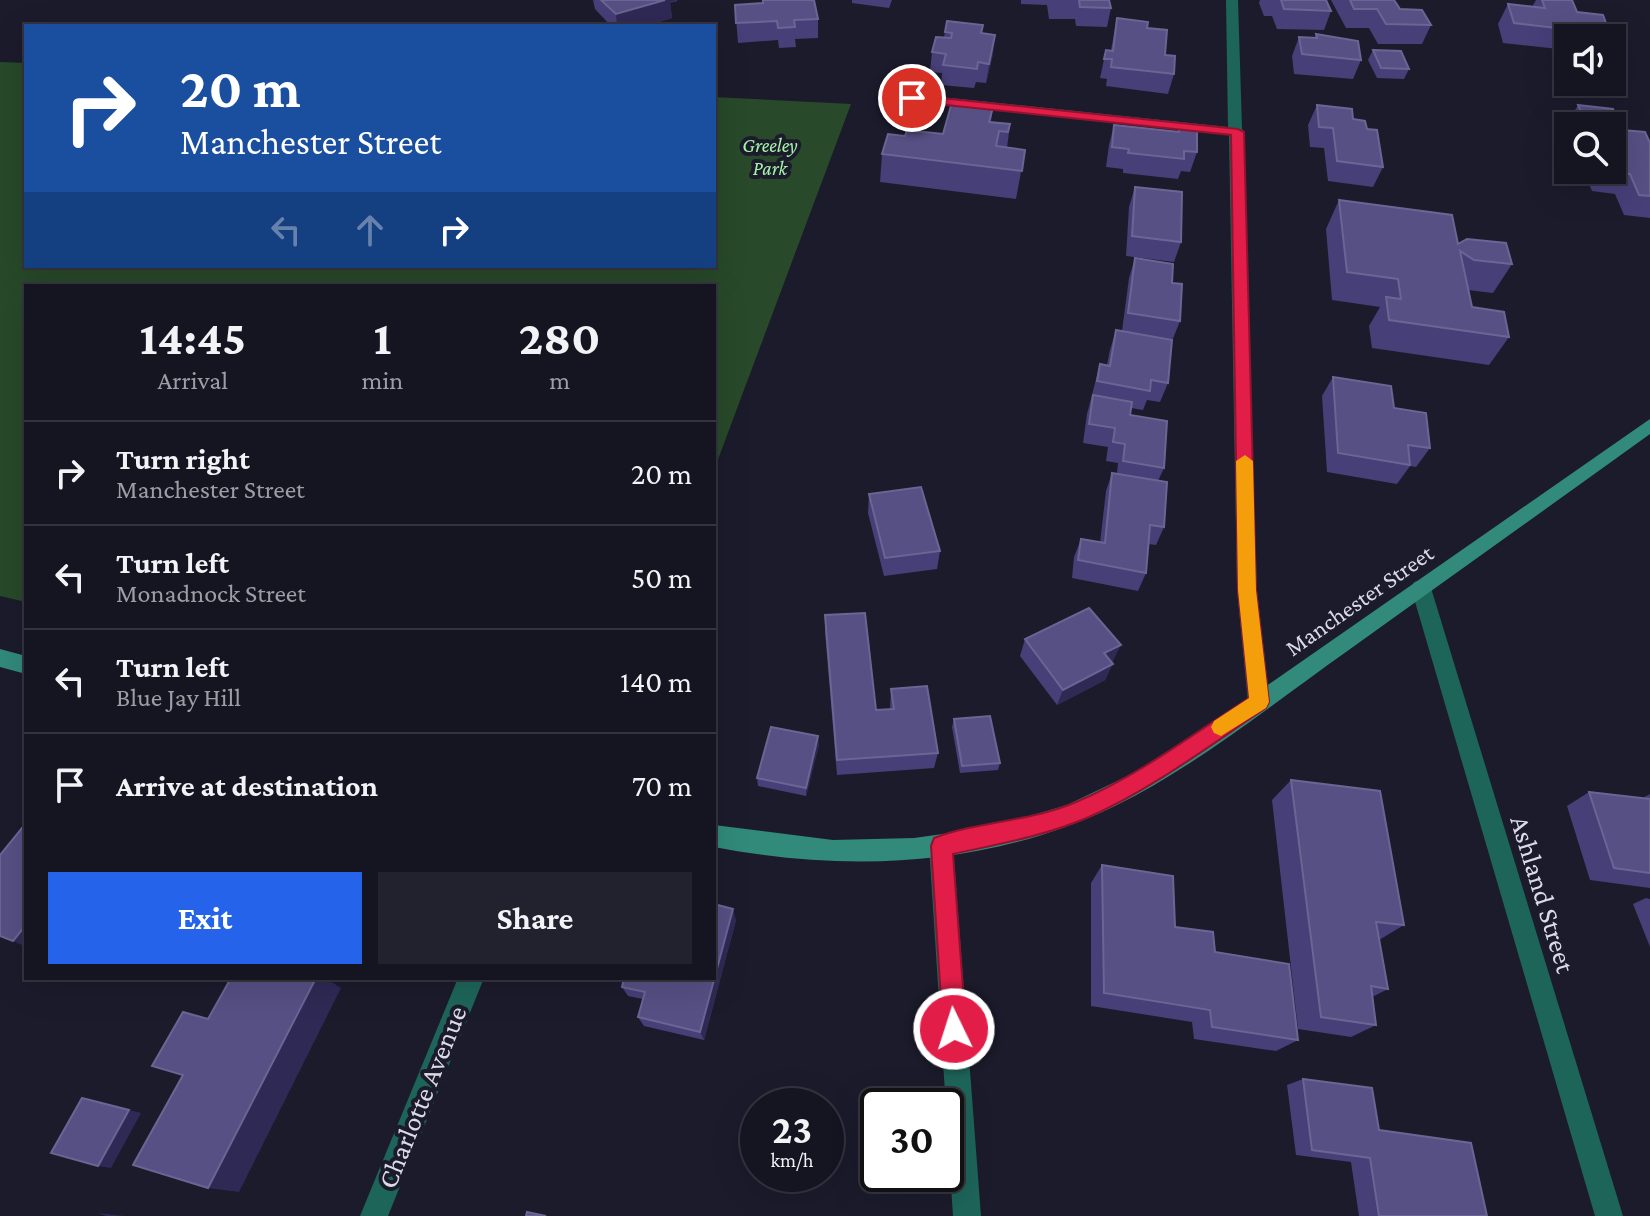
<!DOCTYPE html>
<html lang="en">
<head>
<meta charset="utf-8">
<style>
	:root { --surface:#151421; --page:#22212e; --text:#f1f3f6; --muted:#9d9ea5; --line:#34333f; --accent:#2563eb }
	body { margin:0; font-family:"Crimson Pro",serif; background:var(--page); color:var(--text); height:100vh; display:flex; flex-direction:column; font-size:30px; white-space:nowrap }
	* { box-sizing:border-box; margin:0 }
	p { font-size:26px; color:var(--muted) }
	.icon { flex:none; width:44px; height:44px; fill:none; stroke:currentColor; stroke-width:2; stroke-linecap:round; stroke-linejoin:round }
	.map { position:relative; flex:1; overflow:hidden }
	.side { position:absolute; left:24px; top:284px; width:692px; height:696px; display:flex; flex-direction:column; background:var(--surface); border-radius:0px; box-shadow:0 8px 32px #0002,0 0 0 2px var(--line) }
	.side>* { flex:none }
	.guide { position:absolute; left:24px; top:24px; width:692px; height:244px; border-radius:0px; box-shadow:0 8px 32px #0002,0 0 0 2px var(--line); background:#1a4fa0; color:#fff; overflow:hidden }
	.controls { position:absolute; left:1554px; top:24px; display:grid; gap:16px }
	.controls a { display:grid; place-items:center; width:72px; height:72px; border-radius:0px; background:var(--surface); box-shadow:0 8px 32px #0002,0 0 0 2px var(--line); font-size:40px }
	.speed { position:absolute; left:740px; top:1088px; display:flex; gap:16px; font-size:40px; font-weight:700; text-align:center }
	.speed>* { display:grid; place-content:center; width:104px; height:104px; border-radius:50%; background:var(--surface); box-shadow:0 8px 32px #0002,0 0 0 2px var(--line); line-height:1 }
	.speed small { font-size:20px; font-weight:400 }
	.speed .limit { border:4px solid #111; border-radius:12px; background:#fff; color:#111 }
	.pin { position:absolute; display:grid; place-items:center; width:68px; height:68px; color:#fff; margin:-34px; border:4px solid #fff; border-radius:50%; box-shadow:0 2px 8px #0007 }
	.me { position:absolute; width:88px; margin:-44px; rotate:356deg; stroke-linejoin:round; filter:drop-shadow(0 0 6px #0008) }
	.turn { display:flex; align-items:center; gap:28px; height:168px; padding:0 24px; font-size:36px }
	.turn .icon { width:104px; height:104px; stroke-width:2.5 }
	.turn b { display:block; font-size:56px; line-height:68px }
	.lanes { display:flex; align-items:center; height:76px; padding:0 24px; background:#0003; justify-content:center; gap:40px; direction:ltr }
	.lanes .off { opacity:.35 }
	.eta { display:flex; justify-content:space-evenly; align-items:center; height:136px; text-align:center }
	.eta b { font-size:48px; font-weight:700; line-height:56px }
	.action { display:flex; gap:16px; margin-top:auto; padding:16px 24px }
	.action a { flex:1; height:92px; border-radius:0px; background:var(--accent); color:#fff; font-size:32px; font-weight:700; line-height:92px; text-align:center }
	.action a+a { background:var(--page); color:var(--text) }
	ul { padding:0; list-style:none }
	li { display:flex; align-items:center; gap:24px; height:104px; padding:0 24px; border-top:2px solid var(--line) }
	li div { flex:1 }
	li b { display:block; font-size:30px }
	li em { font-style:normal }
	.map>svg:first-child { display:block }
	.green { fill:#28492a }
	.lines { fill:none; stroke-linecap:round; stroke-linejoin:round }
	.street { fill:#1e6559; fill-rule:evenodd }
	.secondary { fill:#318a7a; fill-rule:evenodd }
	.wall { fill:#463f78 }
	.shaded-wall { fill:#2f2955 }
	.building { fill:#565084; stroke:#6b6594; stroke-width:2 }
	.route { fill:#e11d48; stroke:#92132f; stroke-width:2 }
	.slow { fill:#f59e0b }
	.labels { text-anchor:middle; dominant-baseline:central; stroke-width:8; stroke-linejoin:round; paint-order:stroke }
	.far-park-label { font-size:20px; font-style:italic; fill:#a5f5a8; stroke:#1c1b2c }
	.street-label { font-size:24px; fill:#dbdbe7; stroke:#1c1b2c }
	.near-street-label { font-size:28px; fill:#dbdbe7; stroke:#1c1b2c }
</style>
</head>
<body>
<div class="map">
<svg width="1650" height="1216" viewBox="0 0 1650 1216">
	<rect width="100%" height="100%" fill="#1c1b2c"/>
	<path class="green" d="M0 62 26 63V266H714V97L851 104 714 470V286H26V602L0 596Z"/>
	<g class="lines">
		<g class="street">
			<path d="M1226 0H1238L1242 129 1245 132 1242 135 1257 590 1270 702 1267 709 1259 711 1251 709 1248 702 1237 590 1229 135 912 102 905 98 912 94 1228 127Z"/>
			<path d="M1421 580 1428 582 1431 588 1623 1216H1595L1411 588 1414 582Z"/>
			<path d="M941 835 949 838 953 846 981 1216H953L929 846 933 838Z"/>
			<path d="M458 978H484L388 1216H360Z"/>
		</g>
		<g class="secondary">
			<path d="M1650 419V434C1549 507 1447 579 1346 652 1271 705 1198 765 1115 806 989 867 849 873 714 847V825L833 840 914 838 993 827 1067 805 1136 772 1206 728Z"/>
			<path d="M0 649 26 656V674L0 667Z"/>
		</g>
	</g>
	<g class="wall">
		<path d="M593 0H677V1L670 3 672 18 645 26H611L595 9Z"/>
		<path d="M852 0H892L889 8 852 3Z"/>
		<path d="M1021 0H1109L1111 8 1107 27 1076 26 1075 19H1049L1047 5 1021 4Z"/>
		<path d="M1260 0H1326L1331 11 1324 30 1277 29 1272 16H1264L1259 3Z"/>
		<path d="M1331 0H1394L1400 9 1431 25 1422 44H1378L1369 28H1346Z"/>
		<path d="M1536 0H1572L1577 12 1610 34 1608 38H1568V50L1503 43 1498 24 1508 4 1532 7Z"/>
		<path d="M735 5 818 19V38L795 39 796 47 779 48 778 40 738 43Z"/>
		<path d="M1117 18 1147 28 1165 55 1174 74 1168 94 1106 86 1107 79 1100 78 1106 50H1111Z"/>
		<path d="M983 25 982 33 993 54 986 83 976 82 974 88 941 85 942 73 930 72 932 52 944 37 945 32Z"/>
		<path d="M1316 34 1361 60 1353 79 1294 74 1292 56 1299 37 1315 38Z"/>
		<path d="M1373 50 1409 69 1404 79 1377 78 1368 60Z"/>
		<path d="M1317 105 1353 119 1367 129 1383 167 1373 187 1328 181 1324 148 1310 147 1308 125Z"/>
		<path d="M1578 105 1650 143V218L1624 215 1615 194 1592 191 1586 177 1573 175 1571 170H1612V126H1568V131L1566 125Z"/>
		<path d="M993 107 991 122 1010 124 1007 148 1025 150 1016 199 880 182 882 154 905 136 943 134Z"/>
		<path d="M1114 125 1177 132 1179 125 1197 152 1190 172 1181 171 1178 179 1123 173V169L1106 167 1109 145Z"/>
		<path d="M1568 133V162L1561 144Z"/>
		<path d="M1135 187 1181 242 1174 262 1126 256 1129 207Z"/>
		<path d="M1339 200 1512 264 1493 293 1468 290 1472 307 1509 337 1489 365 1372 348 1369 326 1380 307 1332 300 1326 229Z"/>
		<path d="M1135 258 1172 283 1180 321 1172 341 1168 383 1160 402 1147 400 1143 410 1131 408 1130 415 1164 468 1158 481 1164 527 1156 545 1148 544 1146 573 1138 591 1072 578 1074 557 1081 539 1100 543 1106 491 1112 473H1117L1118 463 1106 461 1108 447 1083 443 1087 414 1100 364 1107 365 1110 350 1116 330 1122 331 1129 278Z"/>
		<path d="M1333 377 1394 408 1430 448 1416 467 1410 466 1397 484 1327 472 1322 396Z"/>
		<path d="M869 494 940 551 937 569 884 576 868 513Z"/>
		<path d="M825 615 876 710H890L891 689 938 753 934 768 837 775 825 632Z"/>
		<path d="M1025 639 1113 661 1105 680 1057 705 1020 656Z"/>
		<path d="M954 719 1000 763 998 770 960 773 952 727Z"/>
		<path d="M819 744 806 796 758 786 757 778Z"/>
		<path d="M1291 780 1404 925 1379 940 1388 989 1372 997 1376 1025 1351 1037 1298 1029 1272 800Z"/>
		<path d="M1589 792 1643 798 1650 794V888L1590 880 1567 806Z"/>
		<path d="M1102 865 1175 927 1215 952 1298 1040 1276 1051 1194 1039 1192 1022 1091 1006V883Z"/>
		<path d="M1646 898 1650 899V947L1633 904Z"/>
		<path d="M736 920 704 1040 644 1026 638 1017 643 999 628 996 622 987Z"/>
		<path d="M1303 1079 1379 1130 1487 1216H1359L1351 1162 1296 1155 1287 1085Z"/>
	</g>
	<g class="shaded-wall">
		<path d="M658 0H677L670 3 672 18 645 26H617L616 14Z"/>
		<path d="M995 35 993 54 986 83 989 64Z"/>
		<path d="M1121 645 1113 661 1097 670 1104 653Z"/>
		<path d="M1113 664 1105 680 1057 705 1063 690Z"/>
		<path d="M818 736 819 744 806 796V788Z"/>
		<path d="M733 909 736 920 704 1040 700 1032Z"/>
		<path d="M26 925V947L13 941Z"/>
		<path d="M316 978H325L341 988 239 1192 208 1188Z"/>
		<path d="M129 1110 141 1113 111 1168 98 1166Z"/>
		<path d="M98 1213 124 1216H106Z"/>
	</g>
	<g class="building">
		<path d="M601 0H665L616 14Z"/>
		<path d="M763 0H814L818 19 794 20 795 27 778 28 777 21 736 23 735 5 763 3Z"/>
		<path d="M1079 0H1109L1111 8 1080 7Z"/>
		<path d="M1281 0H1326L1331 11 1284 9Z"/>
		<path d="M1350 0H1394L1400 9 1422 10 1431 25 1386 24 1377 9H1354Z"/>
		<path d="M1542 0H1572L1577 12 1603 15 1610 34 1514 23 1508 4 1545 8Z"/>
		<path d="M1117 18 1148 22 1147 28 1167 30 1165 55 1175 56 1174 74 1111 67 1112 59H1104L1106 50 1113 51Z"/>
		<path d="M947 21 983 25 981 33 995 35 989 64 978 62 977 69 943 65 946 54 932 52 936 37 951 38 952 33 945 32Z"/>
		<path d="M1316 34 1358 41 1361 60 1302 54 1299 37 1317 38Z"/>
		<path d="M1373 50 1401 51 1409 69 1381 68Z"/>
		<path d="M952 102 993 107 989 122 1010 124 1008 132 999 131 996 146 1025 150 1022 171 882 154 888 134 905 136 907 130 943 134Z"/>
		<path d="M1317 105 1352 109 1353 119 1365 121 1367 129 1377 130 1383 167 1337 161 1333 128 1319 127Z"/>
		<path d="M1578 105 1613 109 1622 130 1645 132 1650 143V196L1639 195 1630 174 1606 171 1605 170H1612V126H1575L1574 124 1587 125Z"/>
		<path d="M1114 125 1179 132V125L1197 127V152L1184 151V159L1128 153 1129 149 1112 147Z"/>
		<path d="M1135 187 1182 192 1181 242 1132 236Z"/>
		<path d="M1339 200 1452 215 1458 244 1467 239 1506 243 1512 264 1474 260 1460 251 1472 307 1504 312 1509 337 1389 320 1386 297 1401 299 1398 279 1347 272Z"/>
		<path d="M1135 258 1173 264 1172 283 1182 284 1180 321 1128 313Z"/>
		<path d="M1116 330 1172 340 1168 383 1151 380 1150 391 1097 381 1100 364 1110 366Z"/>
		<path d="M1333 377 1391 386 1394 408 1426 413 1430 448 1408 445 1410 465 1338 453Z"/>
		<path d="M1093 395 1132 402 1130 415 1167 421 1164 468 1123 461 1125 444 1113 442 1115 428 1089 424Z"/>
		<path d="M1112 473 1167 482 1164 527 1150 525 1146 573 1078 560 1081 539 1105 543Z"/>
		<path d="M921 487 940 551 885 558 869 494Z"/>
		<path d="M1089 608 1121 645 1104 653 1113 664 1063 690 1025 639Z"/>
		<path d="M865 613 876 710 894 709 891 689 927 686 938 753 837 760 825 615Z"/>
		<path d="M990 716 1000 763 962 766 954 719Z"/>
		<path d="M771 727 818 736 806 788 757 778Z"/>
		<path d="M1291 780 1380 791 1404 925 1376 922 1388 989 1371 986 1376 1025 1321 1017Z"/>
		<path d="M1589 792 1650 799V873L1614 868Z"/>
		<path d="M26 823V925L13 941 0 936V855Z"/>
		<path d="M1102 865 1173 876 1175 927 1213 932 1215 952 1289 964 1298 1040 1212 1027 1210 1010 1104 993Z"/>
		<path d="M714 904 733 909 700 1032 638 1017 645 992 622 987 624 978H714Z"/>
		<path d="M231 978H316L208 1188 133 1165 183 1075 152 1066 183 1012 208 1019Z"/>
		<path d="M1303 1079 1372 1088 1379 1130 1471 1143 1487 1216H1379L1370 1158 1312 1150Z"/>
		<path d="M82 1098 129 1110 98 1166 51 1153Z"/>
		<path d="M527 1212 546 1216H526Z"/>
	</g>
	<path class="route" d="M912 95 1238 129 1244 132 1256 590 1269 702 1266 708C1209 746 1152 789 1089 817 1045 836 999 844 953 854L966 1029 963 1038 954 1041 946 1038 943 1029 931 846 934 838C978 821 1030 822 1076 802 1138 776 1193 734 1249 698L1238 590 1231 135 908 101V96Z"/>
	<path class="slow" d="M1245 455 1253 461 1256 590 1269 702 1266 708 1221 736 1214 733 1211 727 1214 721 1249 698 1238 590 1236 461Z"/>
	<g class="labels">
		<g class="far-park-label">
			<text x="770" y="145">Greeley<tspan x="770" dy="23">Park</tspan></text>
		</g>
		<g class="street-label">
			<text transform="translate(1359 600) rotate(-35)">Manchester Street</text>
		</g>
		<g class="near-street-label">
			<text transform="translate(1543 894) rotate(73)">Ashland Street</text>
			<text transform="translate(422 1097) rotate(-68)">Charlotte Avenue</text>
		</g>
	</g>
</svg>
<div class="controls">
<a><svg class="icon" aria-label="sound" viewBox="0 0 24 24"><path d="M4 9h4l5-4v14l-5-4H4zM17 9q2 3 0 6"/></svg></a>
<a><svg class="icon" aria-label="search" viewBox="0 0 24 24"><circle cx="10" cy="10" r="6"/><path d="M15 15l6 6"/></svg></a>
</div>
<div class="speed"><div>23<small>km/h</small></div><div class="limit">30</div></div>
<div class="pin" style="left:912px;top:98px;background:#d93025"><svg class="icon" aria-label="arrive" viewBox="0 0 24 24"><path d="M6 21V4h12l-3 4 3 4H6"/></svg></div>
<svg class="me" style="left:954px;top:1029px" viewBox="-20 -20 40 40"><circle r="17" fill="#e11d48" stroke="#fff" stroke-width="3"/><path d="M0-11L8 9 0 5-8 9z" fill="#fff"/></svg>
<div class="guide">
<div class="turn"><svg class="icon" aria-label="right" viewBox="0 0 24 24"><path d="M7 20v-9h11M14 6l5 5-5 5"/></svg><div><b>20 m</b>Manchester Street</div></div>
<div class="lanes"><svg class="icon off" aria-label="left" viewBox="0 0 24 24"><path d="M17 20v-9H6M10 6l-5 5 5 5"/></svg><svg class="icon off" aria-label="ahead" viewBox="0 0 24 24"><path d="M12 20V5M6 11l6-6 6 6"/></svg><svg class="icon" aria-label="right" viewBox="0 0 24 24"><path d="M7 20v-9h11M14 6l5 5-5 5"/></svg></div>
</div>
<section class="side">
<div class="eta">
<div><b>14:45</b><p>Arrival</p></div>
<div><b>1</b><p>min</p></div>
<div><b>280</b><p>m</p></div>
</div>
<ul>
<li><svg class="icon" aria-label="right" viewBox="0 0 24 24"><path d="M7 20v-9h11M14 6l5 5-5 5"/></svg><div><b>Turn right</b><p>Manchester Street</p></div><em>20 m</em></li>
<li><svg class="icon" aria-label="left" viewBox="0 0 24 24"><path d="M17 20v-9H6M10 6l-5 5 5 5"/></svg><div><b>Turn left</b><p>Monadnock Street</p></div><em>50 m</em></li>
<li><svg class="icon" aria-label="left" viewBox="0 0 24 24"><path d="M17 20v-9H6M10 6l-5 5 5 5"/></svg><div><b>Turn left</b><p>Blue Jay Hill</p></div><em>140 m</em></li>
<li><svg class="icon" aria-label="arrive" viewBox="0 0 24 24"><path d="M6 21V4h12l-3 4 3 4H6"/></svg><div><b>Arrive at destination</b></div><em>70 m</em></li>
</ul>
<div class="action"><a>Exit</a><a>Share</a></div>
</section>
</div>
</body>
</html>
